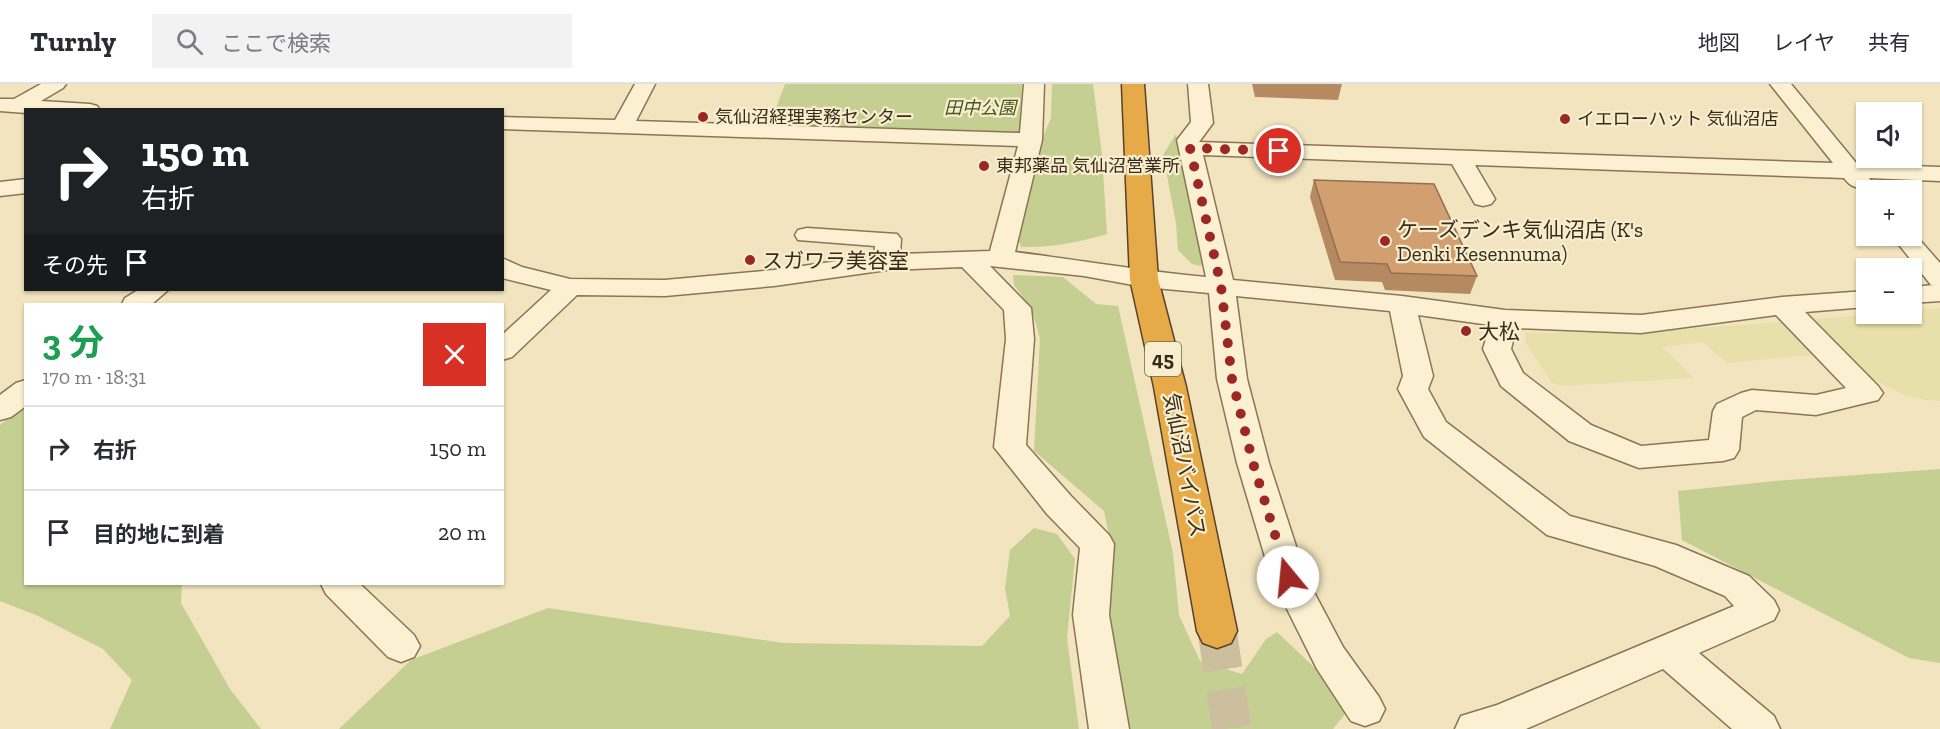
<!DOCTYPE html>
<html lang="ja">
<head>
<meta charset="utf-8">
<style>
	:root { --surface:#fff; --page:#f2f2f3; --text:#2b2b33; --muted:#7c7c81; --line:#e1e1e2 }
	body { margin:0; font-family:"Zilla Slab","Noto Sans JP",serif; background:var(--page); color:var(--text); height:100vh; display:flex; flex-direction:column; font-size:22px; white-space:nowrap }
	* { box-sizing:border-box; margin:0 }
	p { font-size:20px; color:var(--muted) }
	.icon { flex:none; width:33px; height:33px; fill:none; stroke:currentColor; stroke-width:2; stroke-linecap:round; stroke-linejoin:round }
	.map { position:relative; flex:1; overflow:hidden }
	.panel { position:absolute; left:24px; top:219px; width:480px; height:282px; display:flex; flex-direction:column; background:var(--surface); border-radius:0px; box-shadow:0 2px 4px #0004 }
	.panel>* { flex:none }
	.hud { position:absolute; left:24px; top:24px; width:480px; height:183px; border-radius:0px; box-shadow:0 2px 4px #0004; background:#202124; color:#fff; overflow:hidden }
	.tools { position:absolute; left:1856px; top:18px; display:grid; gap:12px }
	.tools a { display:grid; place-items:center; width:66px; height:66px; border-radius:0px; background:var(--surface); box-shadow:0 2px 4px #0004; font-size:30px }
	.pin { position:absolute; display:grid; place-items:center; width:51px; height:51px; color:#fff; margin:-26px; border:3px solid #fff; border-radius:50%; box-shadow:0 2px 6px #0007 }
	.me { position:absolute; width:66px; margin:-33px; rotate:343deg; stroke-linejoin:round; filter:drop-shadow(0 0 4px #0008) }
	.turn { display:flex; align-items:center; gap:21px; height:126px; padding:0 18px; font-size:27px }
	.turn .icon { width:78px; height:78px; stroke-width:2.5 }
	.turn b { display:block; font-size:42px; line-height:51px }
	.then { display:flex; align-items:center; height:57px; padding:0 18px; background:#0003; gap:12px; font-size:22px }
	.round { display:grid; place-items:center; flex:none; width:63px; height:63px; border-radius:0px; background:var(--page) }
	.summary { display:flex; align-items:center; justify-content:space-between; height:102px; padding:0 18px }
	h1 { font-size:36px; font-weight:700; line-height:45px; color:#1e9e55 }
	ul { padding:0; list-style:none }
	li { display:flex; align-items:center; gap:18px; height:84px; padding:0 18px; border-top:2px solid var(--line) }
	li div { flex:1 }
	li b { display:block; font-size:22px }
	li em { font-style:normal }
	header { display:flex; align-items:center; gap:36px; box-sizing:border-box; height:84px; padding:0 30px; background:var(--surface); border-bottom:2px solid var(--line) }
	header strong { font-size:28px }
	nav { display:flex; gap:33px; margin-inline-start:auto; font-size:21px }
	.search { width:420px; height:54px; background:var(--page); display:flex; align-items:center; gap:15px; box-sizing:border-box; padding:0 21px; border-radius:0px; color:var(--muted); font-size:22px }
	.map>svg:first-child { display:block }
	.farmland { fill:#e7e0ab }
	.green { fill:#c5cf92 }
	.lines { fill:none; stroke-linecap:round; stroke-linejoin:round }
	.highway-tunnel { stroke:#ccbf9d; stroke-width:39; stroke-dasharray:39 20; stroke-linecap:butt }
	.street-casing { stroke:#8a7556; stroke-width:3 }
	.highway-casing { stroke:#58422b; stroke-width:3 }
	.street { fill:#fbf1d2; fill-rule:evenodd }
	.highway { fill:#e7aa48; fill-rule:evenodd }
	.wall { fill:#b58961 }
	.building { fill:#d29f71; stroke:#936f4f; stroke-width:1.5 }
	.route { stroke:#9d2722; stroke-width:10; stroke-dasharray:0 18 }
	.poi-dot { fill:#9d2722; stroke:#f8eece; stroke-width:2 }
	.labels { text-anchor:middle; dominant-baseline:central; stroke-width:4.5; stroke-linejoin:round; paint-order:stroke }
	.far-park-label { font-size:18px; font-style:italic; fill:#465720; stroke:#f8eece }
	.far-poi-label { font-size:18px; fill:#392b1b; stroke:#f8eece; text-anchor:start }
	.shield { fill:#f8eece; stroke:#726651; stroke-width:1.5 }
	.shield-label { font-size:20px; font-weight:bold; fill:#392b1b }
	.poi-label { font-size:21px; fill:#392b1b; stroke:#f8eece; text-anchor:start }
	.street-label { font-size:21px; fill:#392b1b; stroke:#f8eece }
</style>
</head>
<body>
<header>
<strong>Turnly</strong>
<div class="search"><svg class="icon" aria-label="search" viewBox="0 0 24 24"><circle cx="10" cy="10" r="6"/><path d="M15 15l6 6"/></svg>ここで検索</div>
<nav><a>地図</a><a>レイヤ</a><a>共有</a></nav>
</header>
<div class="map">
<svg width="1940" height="645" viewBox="0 0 1940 645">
	<rect width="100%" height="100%" fill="#f1e4be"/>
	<g class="farmland">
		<path d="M1940 224V317L1925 316 1904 311 1871 294 1845 274 1813 235 1874 230H1911V226Z"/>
		<path d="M1782 238 1793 243 1820 270 1727 279 1703 258 1662 263 1694 294 1563 302 1552 299 1526 259 1525 249 1643 248Z"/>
	</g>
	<g class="green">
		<path d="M785 0H1022L1019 50 770 40Z"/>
		<path d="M1052 0H1093L1102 71 1107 150C1078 158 1052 164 1021 163L1018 154 1040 60 1051 34Z"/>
		<path d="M1176 50 1204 172 1201 182 1192 180 1178 166 1176 139 1163 71Z"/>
		<path d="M1013 191 1063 193 1096 220 1118 222 1173 469 1179 531 1200 577 1242 590 1266 555 1277 548 1353 620 1333 645H1120L1111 575V461L1104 427 1034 367 1040 255 1032 226 1014 201Z"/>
		<path d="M25 319 26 500H182L181 519 230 605 261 645H110L132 596 103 565 36 531 0 517V341Z"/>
		<path d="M1940 385V579L1909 574 1682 456 1678 407 1775 397Z"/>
		<path d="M1034 444 1057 450 1075 475 1067 554 1079 645H339L411 576 548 524 783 559 982 562 1010 532 1005 504 1010 466Z"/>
	</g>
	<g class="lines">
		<path class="highway-tunnel" d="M1217 547 1232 645"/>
		<g class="street-casing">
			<g id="street">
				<path d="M41 0H66L63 4 41 17 90 20 97 22 100 26H26V29L0 27V15H14Z"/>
				<path d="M635 0H655L636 37 1020 49 1024 0H1044L1042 56 1015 168C1079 176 1142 187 1206 193L1177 56 1191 38 1188 0H1208L1213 39 1199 58 1833 79 1770 0H1791L1857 80 1940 83V97L1869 94 1871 97 1867 102C1856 105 1851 103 1844 94L1475 81 1495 115 1491 120 1483 122 1475 120 1452 80 1203 71 1233 196 1402 212 1505 226 1641 231 1782 213 1866 207V223L1805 228 1878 302 1883 309 1878 316 1816 331 1756 326 1742 333 1739 366 1734 374 1723 377 1639 384 1569 357 1501 302 1483 265 1490 241 1418 231 1433 292 1428 305 1446 338 1570 432 1676 461 1749 492 1774 516 1779 526 1774 536 1699 569 1774 632 1780 645H1732L1663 585 1526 645H1455L1461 632 1497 621 1734 522 1725 512 1655 482 1547 451 1424 353 1398 305 1403 292 1390 227 1236 212 1247 295 1269 379 1306 493 1343 563 1379 613 1385 625 1379 637 1365 642 1351 637 1317 585 1271 493 1237 379 1217 295 1209 209 1144 203 1084 192 990 182 1031 224 1034 255 1026 361 1071 412 1109 451 1114 460 1109 531 1129 645H1089L1073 531 1080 464 1047 430 994 363 1006 255 1004 226 962 183 887 186 774 202 665 212 577 211 512 273 502 276V251L551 206 502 194V174L522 183 570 195 665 196 774 186 874 172 875 162 798 156 795 151 798 146 807 144 897 150 901 155 900 170 990 167 1018 62 502 45V33L615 36ZM1776 231 1846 304 1816 311 1752 306 1741 309 1717 320 1713 327 1709 356 1641 362 1591 341 1523 289 1511 265 1516 244 1641 249Z"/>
				<path d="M26 95V109L0 112V98Z"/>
				<path d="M1911 146 1940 179V217L1911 219V203L1934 201H1931L1892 152H1911Z"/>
				<path d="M138 206H168L152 220H122L125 214Z"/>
				<path d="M26 296V322L11 333 0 336V311L16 299Z"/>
				<path d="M321 500H360L414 551 420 562 414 573 401 578 388 573 326 510Z"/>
			</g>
		</g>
		<g class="highway-casing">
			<path id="highway" d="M1122 0H1144L1158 195 1186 303 1237 547 1231 559 1217 564 1203 559 1197 547 1154 303 1130 195Z"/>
		</g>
		<use href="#street" class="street"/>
		<use href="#highway" class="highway"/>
	</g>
	<g class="wall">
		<path d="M1252 0H1342L1338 16 1255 13Z"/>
		<path d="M1314 96 1477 192 1470 210 1385 206 1382 198 1335 196 1310 113Z"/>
	</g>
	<path class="building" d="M1314 96 1434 100 1477 192 1391 189 1387 180 1340 178Z"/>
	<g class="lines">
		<path class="route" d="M1279 67 1190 64 1221 202 1232 295 1253 379 1288 493"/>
	</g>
	<g class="poi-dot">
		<circle cx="703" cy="33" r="6"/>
		<circle cx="1565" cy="35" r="6"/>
		<circle cx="984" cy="82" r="6"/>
		<circle cx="1385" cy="157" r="6"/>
		<circle cx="750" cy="176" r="6"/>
		<circle cx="1466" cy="247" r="6"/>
	</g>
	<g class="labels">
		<g class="far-park-label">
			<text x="980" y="24">田中公園</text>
		</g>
		<g class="far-poi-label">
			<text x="715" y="33">気仙沼経理実務センター</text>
			<text x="1577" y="35">イエローハット 気仙沼店</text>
			<text x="996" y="82">東邦薬品 気仙沼営業所</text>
		</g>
		<rect class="shield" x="1145" y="258" width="36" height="34" rx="4.5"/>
		<g class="shield-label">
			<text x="1163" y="275">45</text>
		</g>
		<g class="poi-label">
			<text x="1397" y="145">ケーズデンキ気仙沼店 (K's<tspan x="1397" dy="24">Denki Kesennuma)</tspan></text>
			<text x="762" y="176">スガワラ美容室</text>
			<text x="1478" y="247">大松</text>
		</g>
		<g class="street-label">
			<text transform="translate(1185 381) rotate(79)">気仙沼バイパス</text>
		</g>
	</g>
</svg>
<div class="tools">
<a><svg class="icon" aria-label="sound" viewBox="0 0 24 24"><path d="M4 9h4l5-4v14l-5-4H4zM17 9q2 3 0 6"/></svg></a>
<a>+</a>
<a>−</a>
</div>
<div class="pin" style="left:1279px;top:67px;background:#d93025"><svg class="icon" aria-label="arrive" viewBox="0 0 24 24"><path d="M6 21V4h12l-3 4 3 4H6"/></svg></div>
<svg class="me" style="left:1288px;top:493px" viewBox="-20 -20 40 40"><circle r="19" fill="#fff"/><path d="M0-13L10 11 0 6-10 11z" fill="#9d2722"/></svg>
<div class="hud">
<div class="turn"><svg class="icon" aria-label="right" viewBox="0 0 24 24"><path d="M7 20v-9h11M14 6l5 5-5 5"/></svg><div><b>150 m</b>右折</div></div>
<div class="then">その先<svg class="icon" aria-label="arrive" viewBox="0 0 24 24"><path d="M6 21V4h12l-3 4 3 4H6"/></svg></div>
</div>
<section class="panel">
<div class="summary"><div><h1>3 分</h1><p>170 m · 18:31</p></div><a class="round" style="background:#d93025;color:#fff"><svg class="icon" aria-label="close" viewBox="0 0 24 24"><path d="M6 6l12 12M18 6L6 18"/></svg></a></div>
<ul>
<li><svg class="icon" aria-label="right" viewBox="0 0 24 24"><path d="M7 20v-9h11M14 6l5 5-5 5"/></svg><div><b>右折</b></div><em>150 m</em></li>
<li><svg class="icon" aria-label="arrive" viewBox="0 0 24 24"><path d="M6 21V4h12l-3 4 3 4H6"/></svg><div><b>目的地に到着</b></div><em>20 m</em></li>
</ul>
</section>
</div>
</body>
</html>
